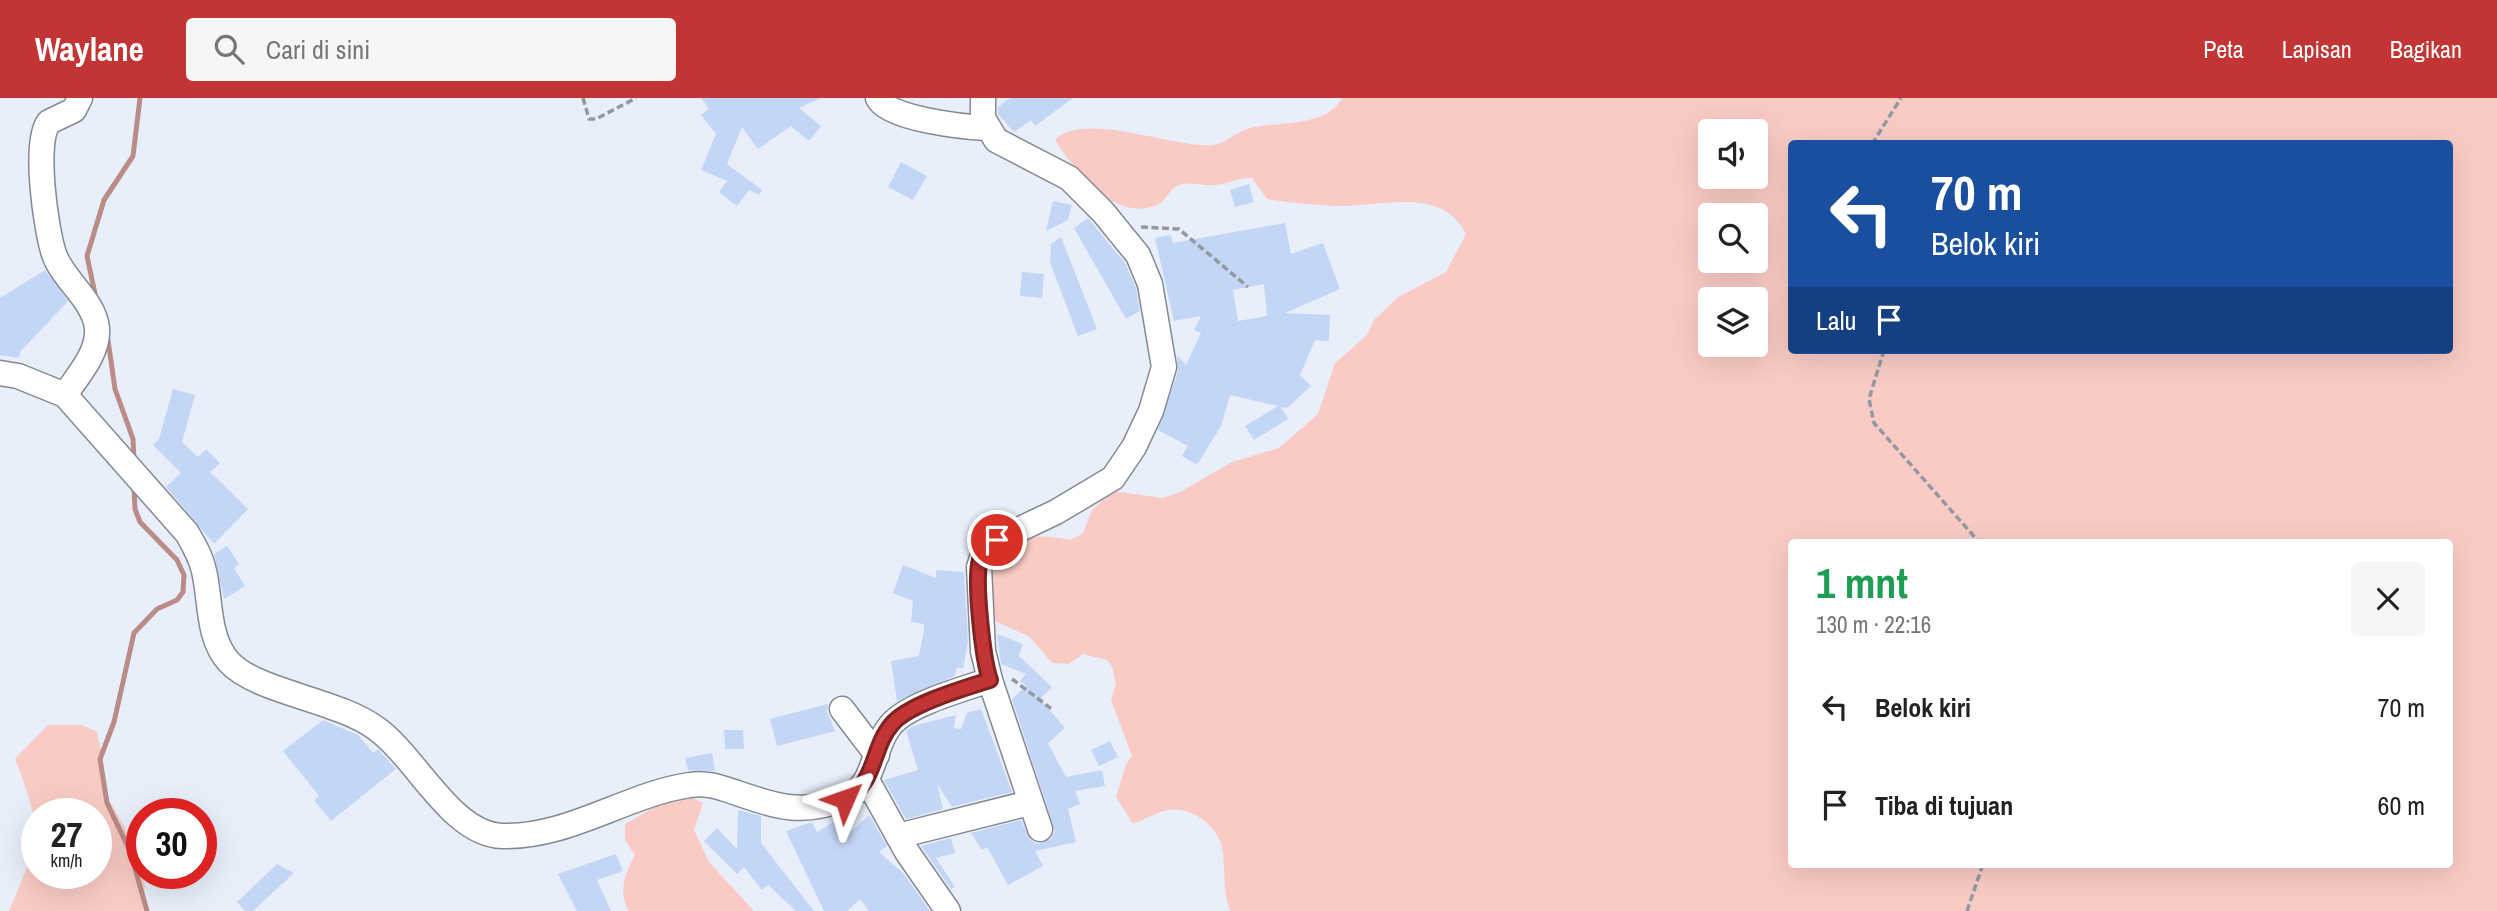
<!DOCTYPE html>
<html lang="id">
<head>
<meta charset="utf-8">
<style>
	:root { --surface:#fff; --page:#f6f6f6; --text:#222; --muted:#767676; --accent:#c33434 }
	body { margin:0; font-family:"Archivo Narrow",sans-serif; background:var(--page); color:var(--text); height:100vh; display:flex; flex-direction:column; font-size:26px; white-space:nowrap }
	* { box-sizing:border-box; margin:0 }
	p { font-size:23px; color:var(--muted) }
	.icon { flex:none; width:38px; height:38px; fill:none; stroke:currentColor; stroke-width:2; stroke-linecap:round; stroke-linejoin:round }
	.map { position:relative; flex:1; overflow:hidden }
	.sheet { position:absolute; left:1788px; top:441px; width:665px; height:329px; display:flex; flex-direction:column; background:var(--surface); border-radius:7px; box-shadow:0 7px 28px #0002 }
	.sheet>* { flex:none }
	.hud { position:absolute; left:1788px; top:42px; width:665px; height:214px; border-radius:7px; box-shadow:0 7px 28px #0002; background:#1a4fa0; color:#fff; overflow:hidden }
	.controls { position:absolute; left:1698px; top:21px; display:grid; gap:14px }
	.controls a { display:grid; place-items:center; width:70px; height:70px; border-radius:7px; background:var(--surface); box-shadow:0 7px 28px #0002; font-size:35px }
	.speed { position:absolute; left:21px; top:700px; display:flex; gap:14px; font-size:35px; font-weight:700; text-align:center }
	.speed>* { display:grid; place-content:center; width:91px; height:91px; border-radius:50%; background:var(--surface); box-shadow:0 7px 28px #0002; line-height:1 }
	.speed small { font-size:18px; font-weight:400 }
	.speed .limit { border:10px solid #d22; background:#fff; color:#111 }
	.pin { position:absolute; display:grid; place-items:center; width:60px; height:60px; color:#fff; margin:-30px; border:4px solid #fff; border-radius:50%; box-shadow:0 2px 7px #0007 }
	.me { position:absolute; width:77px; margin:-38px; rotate:47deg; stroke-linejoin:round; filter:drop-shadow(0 0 5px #0008) }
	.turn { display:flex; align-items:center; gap:24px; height:147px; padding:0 28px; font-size:32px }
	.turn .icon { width:91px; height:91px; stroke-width:2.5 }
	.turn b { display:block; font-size:49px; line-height:60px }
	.then { display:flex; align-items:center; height:66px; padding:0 28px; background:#0003; gap:14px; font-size:26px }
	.round { display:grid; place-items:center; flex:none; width:74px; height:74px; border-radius:7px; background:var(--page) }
	.headline { display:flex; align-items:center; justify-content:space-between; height:119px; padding:0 28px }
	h1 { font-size:42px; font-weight:700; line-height:52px; color:#1e9e55 }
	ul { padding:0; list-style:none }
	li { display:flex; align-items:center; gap:21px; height:98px; padding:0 28px }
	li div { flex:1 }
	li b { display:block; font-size:26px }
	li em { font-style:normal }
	header { display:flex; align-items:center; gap:42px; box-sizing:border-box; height:98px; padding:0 35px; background:var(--accent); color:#fff }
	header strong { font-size:33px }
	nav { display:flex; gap:38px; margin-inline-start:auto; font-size:24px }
	.search { width:490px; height:63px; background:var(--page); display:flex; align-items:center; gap:18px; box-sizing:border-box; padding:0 24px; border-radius:7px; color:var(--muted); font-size:26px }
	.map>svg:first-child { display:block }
	.green { fill:#facbc5; fill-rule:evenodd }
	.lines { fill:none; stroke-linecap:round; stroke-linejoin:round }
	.stream { stroke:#ba8c88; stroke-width:5 }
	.building { fill:#c4d6f6; fill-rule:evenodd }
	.minor-casing { stroke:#848a94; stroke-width:27 }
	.path { stroke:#9399a0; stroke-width:3.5; stroke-dasharray:7 3.5; stroke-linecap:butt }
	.minor { stroke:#fff; stroke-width:24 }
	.route-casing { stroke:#7f2222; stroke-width:18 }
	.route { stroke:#c33434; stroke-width:12 }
</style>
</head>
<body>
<header>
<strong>Waylane</strong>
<div class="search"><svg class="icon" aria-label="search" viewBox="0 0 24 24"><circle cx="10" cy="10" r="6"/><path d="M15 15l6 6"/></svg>Cari di sini</div>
<nav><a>Peta</a><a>Lapisan</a><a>Bagikan</a></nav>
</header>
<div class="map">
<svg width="2497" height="813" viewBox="0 0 2497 813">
	<rect width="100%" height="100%" fill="#e8effa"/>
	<g class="green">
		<path d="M1342 0H2497V813H1230C1222 792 1226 770 1222 749 1217 727 1191 708 1168 712 1157 714 1144 722 1133 726L1116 699 1126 666 1132 658 1111 602 1116 586 1112 568 1107 562 1083 556 1069 566 1052 565 1030 539 993 522 990 461C1019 435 1034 436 1071 442L1083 435 1092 412 1113 393 1163 400 1180 394 1232 364 1279 350 1318 316 1335 265 1367 237 1374 222 1398 199 1446 174 1466 136C1442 87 1381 109 1337 108 1313 107 1291 105 1267 101L1252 80C1239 79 1228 86 1215 87 1204 88 1192 84 1182 86 1169 89 1167 103 1157 107 1115 125 1075 73 1055 42 1083 12 1175 51 1213 47 1226 45 1235 35 1247 31 1276 22 1325 31 1342 0ZM1710 33H1755V79H1710ZM1792 46H2450V252H1792ZM1710 117H1755V163H1710ZM1710 201H1755V247H1710ZM1792 444H2450V766H1792Z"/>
		<path d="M48 627H82L97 634 103 662 106 697 125 730 145 787 143 813H9C39 743 44 734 15 661ZM37 716H96V775H37Z"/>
		<path d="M688 697 703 705 694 732 709 764 754 813H629C617 794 626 774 635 757L625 742V726L665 703Z"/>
	</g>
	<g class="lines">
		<g class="stream">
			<path d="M95 196 87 158 104 102 133 58 140 0"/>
			<path d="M107 235 115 291 133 341 134 362"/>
			<path d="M134 389 135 411 140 424 177 462 184 477 183 494 177 502 157 511 134 535 114 624 100 661 107 705 130 753 147 813"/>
		</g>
	</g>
	<g class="building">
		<path d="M701 0H821L799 10 821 28 809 43 791 28 758 51 742 29 727 66 762 92 759 97 749 92 737 108 719 94 727 83 701 72 716 36 701 17 709 11Z"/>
		<path d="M1010 0H1073L1035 28 1031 22 1014 34 998 16V9Z"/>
		<path d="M901 64 927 78 913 102 888 89Z"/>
		<path d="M1249 86 1254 104 1235 109 1230 92Z"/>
		<path d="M1053 103 1072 107 1068 122 1046 133Z"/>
		<path d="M1088 120 1125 165 1136 190 1140 213 1126 221 1074 130Z"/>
		<path d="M1285 125 1291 156 1323 145 1340 191 1285 215 1330 217 1329 243 1315 242 1300 277 1311 288 1287 310 1281 309 1288 321 1254 342 1245 328 1278 308 1230 297 1221 328 1197 367 1182 358 1188 348 1158 332 1178 273 1177 257 1186 267 1201 235 1194 232 1201 218 1174 223 1155 140 1171 137 1173 145ZM1264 186 1267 218 1238 223 1233 192Z"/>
		<path d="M1061 139 1097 231 1078 238 1050 164 1051 146Z"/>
		<path d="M45 172 68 203 20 254 19 260 0 257V200Z"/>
		<path d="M1022 174 1044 176 1042 200 1020 198Z"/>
		<path d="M173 291 195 297 182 344 198 359 206 351 220 365 210 374 248 411 214 446 166 389 181 375 153 347 159 341Z"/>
		<path d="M227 448 239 466 234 470 245 488 224 501 214 456Z"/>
		<path d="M903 467 936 480V472L964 474 968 543 963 571 957 569 955 578 897 603 891 563 919 558 924 532V526L911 524 913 503 893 495Z"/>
		<path d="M997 536 1023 546 1019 558 1052 589 1040 601 1065 630 1048 645 1066 679 1102 672 1105 688 1075 693 1080 706 1068 711 1076 744 1035 753 1043 768 1008 787 987 749 982 752 971 735 1021 722 1030 742 1038 746 1051 741 1055 733 1012 601 1026 588 1020 583 1026 576 1001 566Z"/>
		<path d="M828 606 827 614 835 633 777 648 770 621Z"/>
		<path d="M981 611 1012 694 952 709 937 686 943 711 906 721 884 682 918 672 906 633 913 628 956 617 954 630 961 631 967 615Z"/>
		<path d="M323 622 358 637 373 655 378 651 396 671 331 723 314 702 319 698 283 653Z"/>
		<path d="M724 632H743L744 651H725Z"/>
		<path d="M1110 643 1118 659 1099 668 1091 652Z"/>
		<path d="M712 655 715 673 688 672 685 660Z"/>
		<path d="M738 712 761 718V745L814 813H796L768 787 762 792 744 769 737 776 704 743 717 730 737 751Z"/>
		<path d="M869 717 887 748 879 754 903 775 930 813H869L860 801 847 813H824L786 733 812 724 817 734 843 718 852 733Z"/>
		<path d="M951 740 955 755 936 760 955 789 951 791 921 748Z"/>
		<path d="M616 756 623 773 597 782 611 813H577L558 776Z"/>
		<path d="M277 766 294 775 253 813H245L237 804Z"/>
	</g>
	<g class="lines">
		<g class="minor-casing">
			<g id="minor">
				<path d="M878 0C887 21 965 29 987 30"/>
				<path d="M0 275 18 278 65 297 187 435C194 447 201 459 204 473 211 502 207 540 229 564 256 594 339 602 377 631 417 660 451 736 502 738 569 740 627 696 690 687 707 684 722 690 737 695 778 709 802 717 844 701 877 688 871 651 890 628 907 606 964 591 990 582L983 553 979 469 984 454 993 444 1056 414 1113 380 1134 349 1151 313 1164 269 1150 186 1138 157 1103 114 1069 80 996 42 983 20V0"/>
				<path d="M65 297C78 277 99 255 97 230 94 202 63 182 54 156 46 132 33 43 49 24L74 12 80 0"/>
				<path d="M990 582 1040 731"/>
				<path d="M842 611 877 657"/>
				<path d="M867 682 907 754 948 813"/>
				<path d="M898 738 1029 705"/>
			</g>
		</g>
		<g class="path">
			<path d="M583 0 589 21H596L636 0"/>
			<path d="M1872 46 1901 0"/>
			<path d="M1141 129 1179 131 1248 189"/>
			<path d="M1884 252 1869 301 1874 325 1979 444"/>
			<path d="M1012 581 1053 612"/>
			<path d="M1967 813 1983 766"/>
		</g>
		<use href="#minor" class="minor"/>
	</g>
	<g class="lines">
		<g class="route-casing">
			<path id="route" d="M845 701C877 685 871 650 892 626 909 606 965 590 990 582 983 562 974 482 980 462 983 454 989 446 997 442"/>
		</g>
		<use href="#route" class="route"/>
	</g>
</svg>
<div class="controls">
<a><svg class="icon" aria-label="sound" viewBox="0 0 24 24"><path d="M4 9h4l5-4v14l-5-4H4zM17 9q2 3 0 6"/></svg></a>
<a><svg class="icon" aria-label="search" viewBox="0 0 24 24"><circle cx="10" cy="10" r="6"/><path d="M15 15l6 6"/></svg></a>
<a><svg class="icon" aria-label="layers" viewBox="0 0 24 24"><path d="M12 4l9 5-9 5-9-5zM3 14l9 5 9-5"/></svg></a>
</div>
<div class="speed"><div>27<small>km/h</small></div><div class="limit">30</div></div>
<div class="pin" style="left:997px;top:442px;background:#d93025"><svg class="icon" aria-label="arrive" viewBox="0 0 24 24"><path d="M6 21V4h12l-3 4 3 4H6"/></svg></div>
<svg class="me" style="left:845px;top:701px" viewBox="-20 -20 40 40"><path d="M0-17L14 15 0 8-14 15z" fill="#c33434" stroke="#fff" stroke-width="4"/></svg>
<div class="hud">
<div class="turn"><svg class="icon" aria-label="left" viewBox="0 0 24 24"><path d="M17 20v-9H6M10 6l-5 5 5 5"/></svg><div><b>70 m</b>Belok kiri</div></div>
<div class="then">Lalu<svg class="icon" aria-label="arrive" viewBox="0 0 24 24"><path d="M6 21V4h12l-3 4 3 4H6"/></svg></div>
</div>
<section class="sheet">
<div class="headline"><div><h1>1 mnt</h1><p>130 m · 22:16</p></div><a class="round"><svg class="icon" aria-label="close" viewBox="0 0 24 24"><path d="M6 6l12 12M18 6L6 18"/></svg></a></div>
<ul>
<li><svg class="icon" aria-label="left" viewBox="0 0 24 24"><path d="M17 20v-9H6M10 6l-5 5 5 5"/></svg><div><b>Belok kiri</b></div><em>70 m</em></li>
<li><svg class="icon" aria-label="arrive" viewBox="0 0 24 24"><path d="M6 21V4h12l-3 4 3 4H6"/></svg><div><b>Tiba di tujuan</b></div><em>60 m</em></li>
</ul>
</section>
</div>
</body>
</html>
